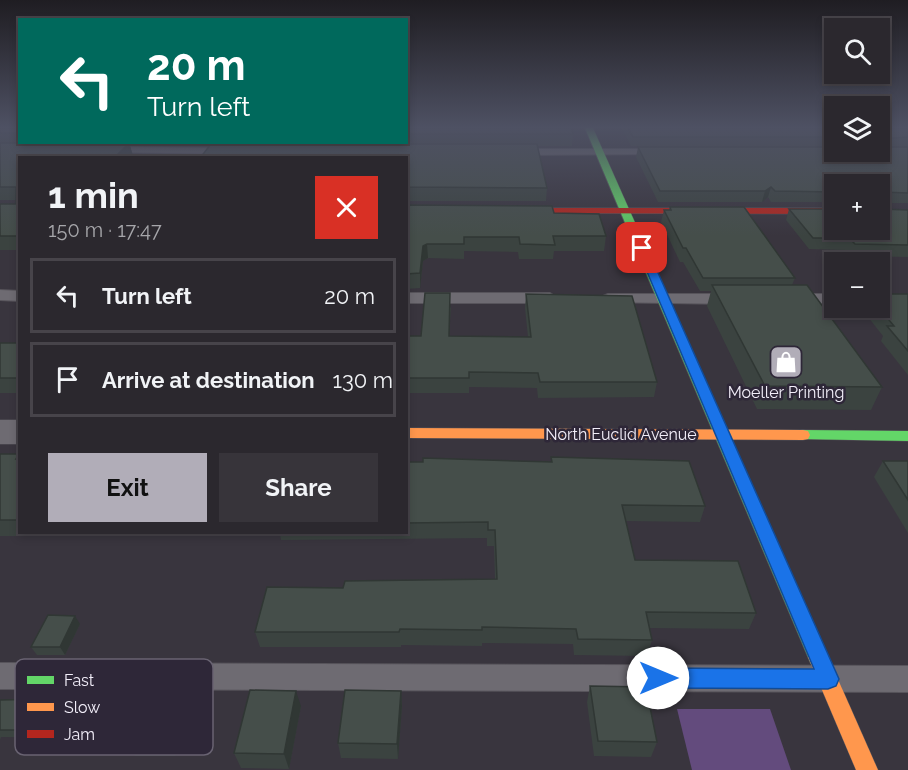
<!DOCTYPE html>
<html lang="en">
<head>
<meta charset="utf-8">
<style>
	:root { --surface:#2b282e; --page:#37343a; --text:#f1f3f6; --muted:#a6a6aa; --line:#47444a; --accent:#b1adb8 }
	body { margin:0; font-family:Raleway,sans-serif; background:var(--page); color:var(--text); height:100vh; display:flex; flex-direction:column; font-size:22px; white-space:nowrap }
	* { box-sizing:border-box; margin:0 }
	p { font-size:20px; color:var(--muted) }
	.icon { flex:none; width:33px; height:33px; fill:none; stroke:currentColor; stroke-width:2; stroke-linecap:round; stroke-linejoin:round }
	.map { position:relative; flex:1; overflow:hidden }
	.side { position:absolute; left:18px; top:156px; width:390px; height:378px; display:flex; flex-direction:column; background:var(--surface); border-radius:0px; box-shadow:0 3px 9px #0003,0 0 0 2px var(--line) }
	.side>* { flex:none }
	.banner { position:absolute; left:18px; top:18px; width:390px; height:126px; border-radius:0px; box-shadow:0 3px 9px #0003,0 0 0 2px var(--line); background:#00695c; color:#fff; overflow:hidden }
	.buttons { position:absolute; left:824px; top:18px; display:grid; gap:12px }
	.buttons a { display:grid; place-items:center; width:66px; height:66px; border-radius:0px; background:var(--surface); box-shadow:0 3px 9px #0003,0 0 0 2px var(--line); font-size:30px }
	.pin { position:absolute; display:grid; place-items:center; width:51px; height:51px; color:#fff; margin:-26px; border-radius:12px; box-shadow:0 3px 9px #0006 }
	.me { position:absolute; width:66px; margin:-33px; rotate:90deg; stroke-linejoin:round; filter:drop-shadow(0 0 4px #0008) }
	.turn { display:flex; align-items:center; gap:21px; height:126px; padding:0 30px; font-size:27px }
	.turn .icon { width:78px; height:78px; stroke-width:2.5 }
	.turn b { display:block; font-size:42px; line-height:51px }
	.round { display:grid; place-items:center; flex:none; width:63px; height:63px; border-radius:0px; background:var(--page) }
	.head { display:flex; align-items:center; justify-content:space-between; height:102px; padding:0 30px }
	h1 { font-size:36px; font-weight:700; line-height:45px }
	.primary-button { display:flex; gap:12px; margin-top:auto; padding:12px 30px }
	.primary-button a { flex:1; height:69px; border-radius:0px; background:var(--accent); color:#111; font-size:24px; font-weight:700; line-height:69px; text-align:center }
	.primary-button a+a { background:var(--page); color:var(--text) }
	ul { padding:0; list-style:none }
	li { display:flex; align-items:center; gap:18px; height:75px; margin:0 12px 9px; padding:0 18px; border:3px solid var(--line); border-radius:0px }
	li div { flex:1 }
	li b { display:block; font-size:22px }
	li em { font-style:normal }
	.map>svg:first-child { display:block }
	.green { fill:#634b7d }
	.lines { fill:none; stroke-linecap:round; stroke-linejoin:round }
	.lane-casing { stroke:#57545b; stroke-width:2 }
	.street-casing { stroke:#57545b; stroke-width:1 }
	.fast-casing { stroke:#57545b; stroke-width:1 }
	.slow-casing { stroke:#57545b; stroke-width:1 }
	.jam-casing { stroke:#57545b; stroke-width:1 }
	.lane { fill:#6e6b72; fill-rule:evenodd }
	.street { fill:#6e6b72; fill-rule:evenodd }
	.fast { fill:#63d668; fill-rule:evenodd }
	.slow { fill:#ff974d; fill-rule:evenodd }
	.jam { fill:#b3261e; fill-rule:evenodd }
	.wall { fill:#3b4340 }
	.shaded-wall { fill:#303734 }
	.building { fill:#454e4a; stroke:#303734; stroke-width:1.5 }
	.route { fill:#1a73e8; stroke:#114b97; stroke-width:1.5 }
	.labels { text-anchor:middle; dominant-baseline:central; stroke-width:5; stroke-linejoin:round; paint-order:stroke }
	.poi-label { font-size:16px; fill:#f2eef9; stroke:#2e2738 }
	.street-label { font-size:16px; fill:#f2eef9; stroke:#2e2738 }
	.key { fill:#2e2738; stroke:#696372; stroke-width:1.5 }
	.key-label { font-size:16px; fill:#f2eef9 }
</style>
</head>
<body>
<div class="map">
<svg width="908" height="770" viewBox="0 0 908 770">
	<rect width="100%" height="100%" fill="#39353e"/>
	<path class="green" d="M677 709H770L791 770H692Z"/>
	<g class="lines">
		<g class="lane-casing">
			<g id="lane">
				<path d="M107 147 229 148 234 151 229 154 103 152 102 150Z"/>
				<path d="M661 149 666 152 665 154 515 155 510 152 515 149Z"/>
				<path d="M0 290 20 291V301L0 300Z"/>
				<path d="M406 293H550L558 298 550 303H406Z"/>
				<path d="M608 294H733L741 299 733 304 603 302 600 299 603 296Z"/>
				<path d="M794 294H834V304L789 302 786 299Z"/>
				<path d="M0 663 908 666V692L0 689Z"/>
			</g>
		</g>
		<g class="street-casing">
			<rect id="street" x="0" y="420" width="20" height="24"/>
		</g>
		<g class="fast-casing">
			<g id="fast">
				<path d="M585 128H593L828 657 825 664 818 666 811 664Z"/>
				<path d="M803 430 908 431V441L798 439 796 435 798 431Z"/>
			</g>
		</g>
		<g class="slow-casing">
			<g id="slow">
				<path d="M406 428 803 430 808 431 810 435 808 439 803 440 406 438Z"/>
				<path d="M818 648 825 650 878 770H856L808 657 811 650Z"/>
			</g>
		</g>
		<g class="jam-casing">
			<path id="jam" d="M506 208H834V214L509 213 504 210Z"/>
		</g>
		<use href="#lane" class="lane"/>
		<use href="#street" class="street"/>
		<use href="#fast" class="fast"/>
		<use href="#slow" class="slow"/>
		<use href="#jam" class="jam"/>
	</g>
	<g class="wall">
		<path d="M0 128H20V142H406V128L573 134 572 146H537L547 188 546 201H406V158L209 145H130L133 156 20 158V250H0V204H16V200H0Z"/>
		<path d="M622 128H834V147L631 146Z"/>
		<path d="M879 128H908V147H890L908 148V203H882V209L908 210V257L850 256 845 250 809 249 786 220 789 209 879 230 834 184V202H771L768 197 762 202H658L636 157 638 147 879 152Z"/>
		<path d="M406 205 554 213 606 236 604 251H554L553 259H519L518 252 464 251V259L428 258 423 261 420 288 406 289Z"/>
		<path d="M670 207 795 278 792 285 882 387 871 410 757 409 707 306 711 291H700L683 262H680L661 222 664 210H669Z"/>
		<path d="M526 294 657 382 654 397 538 398 537 388 469 387V393H406V336H421L451 307 449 336 528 337 525 308Z"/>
		<path d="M908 294V375L881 341 883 336 861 308H879Z"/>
		<rect x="0" y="343" width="20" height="50"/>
		<path d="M0 454 20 456V532H125L123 536H0Z"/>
		<path d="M551 457 705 506 700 522 626 521 635 560 756 613 749 629 650 628 652 640 647 656 574 655 573 644 482 643V646L401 645V647H260L255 632 343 588 495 580 494 546H487V538L281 540 280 534 191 532H406V462H551Z"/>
		<path d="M883 461H908V533L874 477Z"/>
		<path d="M80 624 65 655H37L31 647Z"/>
		<path d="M590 686 657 742 651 757 594 756 587 702Z"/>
		<path d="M102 691 107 699 92 738 1 737 0 740V700L49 699Z"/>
		<path d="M401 691 402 706 398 759 341 758 338 743Z"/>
		<path d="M190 704 176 756H135L130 748Z"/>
		<path d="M301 706 289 769 241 768 234 753Z"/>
	</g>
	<g class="shaded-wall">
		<path d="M129 143 133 156 131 158H114Z"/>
		<path d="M771 187 768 197 762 202 765 191Z"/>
		<path d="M427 244 428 258 423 261 420 288V273L423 246Z"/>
		<path d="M75 616 80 624 65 655 60 647Z"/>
		<path d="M102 691 107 699 92 738 86 730Z"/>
		<path d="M296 691 301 706 289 769 284 754Z"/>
		<path d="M401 691 402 706 398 759 397 744Z"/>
		<path d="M186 696 190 704 176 756 171 748Z"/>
	</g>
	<g class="building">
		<rect x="0" y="128" width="20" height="5"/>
		<path d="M406 128H571L573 134H406Z"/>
		<path d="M628 128H834V137H633Z"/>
		<path d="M879 128H908V137L879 139Z"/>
		<path d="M0 143H129L114 158H20V236H0V204H16V187H0Z"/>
		<path d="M211 144H537L547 188 406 187V158H200Z"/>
		<path d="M638 147H834V152H879V147H908V193L882 192V209L908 210V245L855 244 849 238H813L789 209H834V230H879V184H834V192L775 191 771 187 765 191H660Z"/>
		<path d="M406 205 552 206 554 213 599 214 606 236H553L555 245 520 244 519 237H464V244H427L423 246 420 273 406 274Z"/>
		<path d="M670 207H744L795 278H703L686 248H683L664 210H671Z"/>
		<path d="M712 285H807L882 387 765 386Z"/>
		<path d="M425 293H450L449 336 531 337 526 294 632 296 657 382H540L538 373 469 372V378H406V336H421Z"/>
		<path d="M879 294H908V351L887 326H894L879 308Z"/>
		<rect x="0" y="343" width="20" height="35"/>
		<path d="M0 454H19L16 459H20V520H0Z"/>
		<path d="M551 457 689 461 705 506 622 505 635 560 738 561 756 613 646 612 652 640 578 639 576 629 482 627V630L400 629 399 632H255L267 587 343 588 345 581 497 579 495 530H488V522L406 523V462H423V458L552 462Z"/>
		<path d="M883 461H908V500Z"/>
		<path d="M48 615 75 616 60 647H31Z"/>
		<path d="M590 686 646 687 657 742 598 741Z"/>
		<path d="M53 690 102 691 86 730H0V700L49 699Z"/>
		<path d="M250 690 296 691 284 754 234 753Z"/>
		<path d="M345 690 401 691 397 744 338 743Z"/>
	</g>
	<linearGradient id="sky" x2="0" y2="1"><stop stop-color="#1f1d22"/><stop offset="0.54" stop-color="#4e5163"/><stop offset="1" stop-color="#4e5163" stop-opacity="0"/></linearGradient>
	<rect width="908" height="236" fill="url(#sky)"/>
	<path class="route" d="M638 246 647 248 839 679 836 686 828 689 658 688 650 685 647 678 650 671 658 668 814 669 637 248Z"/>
	<defs>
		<g id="shop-square" transform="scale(1.725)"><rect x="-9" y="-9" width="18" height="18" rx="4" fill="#b1adb8" stroke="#2e2738"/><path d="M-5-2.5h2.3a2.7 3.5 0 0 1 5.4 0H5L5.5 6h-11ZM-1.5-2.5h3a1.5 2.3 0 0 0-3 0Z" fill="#fff"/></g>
	</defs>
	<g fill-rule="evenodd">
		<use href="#shop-square" x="786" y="362"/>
	</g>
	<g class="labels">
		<g class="poi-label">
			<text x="786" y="392">Moeller Printing</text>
		</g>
		<g class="street-label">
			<text x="621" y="434">North Euclid Avenue</text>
		</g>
	</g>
	<rect x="15" y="659" width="198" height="96" rx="9" class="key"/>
	<rect x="27" y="676" width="27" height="8" fill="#63d668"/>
	<rect x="27" y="703" width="27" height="8" fill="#ff974d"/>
	<rect x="27" y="730" width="27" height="8" fill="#b3261e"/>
	<g class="key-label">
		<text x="64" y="686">Fast</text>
		<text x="64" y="713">Slow</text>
		<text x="64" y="740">Jam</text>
	</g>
</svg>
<div class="buttons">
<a><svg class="icon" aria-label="search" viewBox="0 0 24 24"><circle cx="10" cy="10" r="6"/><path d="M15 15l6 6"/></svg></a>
<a><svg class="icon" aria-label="layers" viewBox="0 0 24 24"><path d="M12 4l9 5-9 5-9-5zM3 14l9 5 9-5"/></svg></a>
<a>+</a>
<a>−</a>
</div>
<div class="pin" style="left:642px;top:248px;background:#d93025"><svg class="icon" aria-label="arrive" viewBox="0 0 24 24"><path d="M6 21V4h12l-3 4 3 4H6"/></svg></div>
<svg class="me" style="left:658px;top:678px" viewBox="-20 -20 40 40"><circle r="19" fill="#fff"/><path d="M0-13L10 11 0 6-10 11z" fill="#1a73e8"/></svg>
<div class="banner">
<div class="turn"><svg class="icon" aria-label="left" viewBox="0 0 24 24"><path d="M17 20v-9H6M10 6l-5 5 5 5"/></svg><div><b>20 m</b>Turn left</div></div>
</div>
<section class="side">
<div class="head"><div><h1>1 min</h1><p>150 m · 17:47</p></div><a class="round" style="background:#d93025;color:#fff"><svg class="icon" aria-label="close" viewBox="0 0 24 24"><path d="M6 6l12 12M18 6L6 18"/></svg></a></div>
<ul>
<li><svg class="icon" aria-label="left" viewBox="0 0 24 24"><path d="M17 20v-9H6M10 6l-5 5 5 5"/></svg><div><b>Turn left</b></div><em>20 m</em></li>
<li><svg class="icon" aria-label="arrive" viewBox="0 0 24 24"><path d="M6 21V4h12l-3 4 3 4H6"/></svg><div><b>Arrive at destination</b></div><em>130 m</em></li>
</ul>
<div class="primary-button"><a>Exit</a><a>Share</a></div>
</section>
</div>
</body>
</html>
